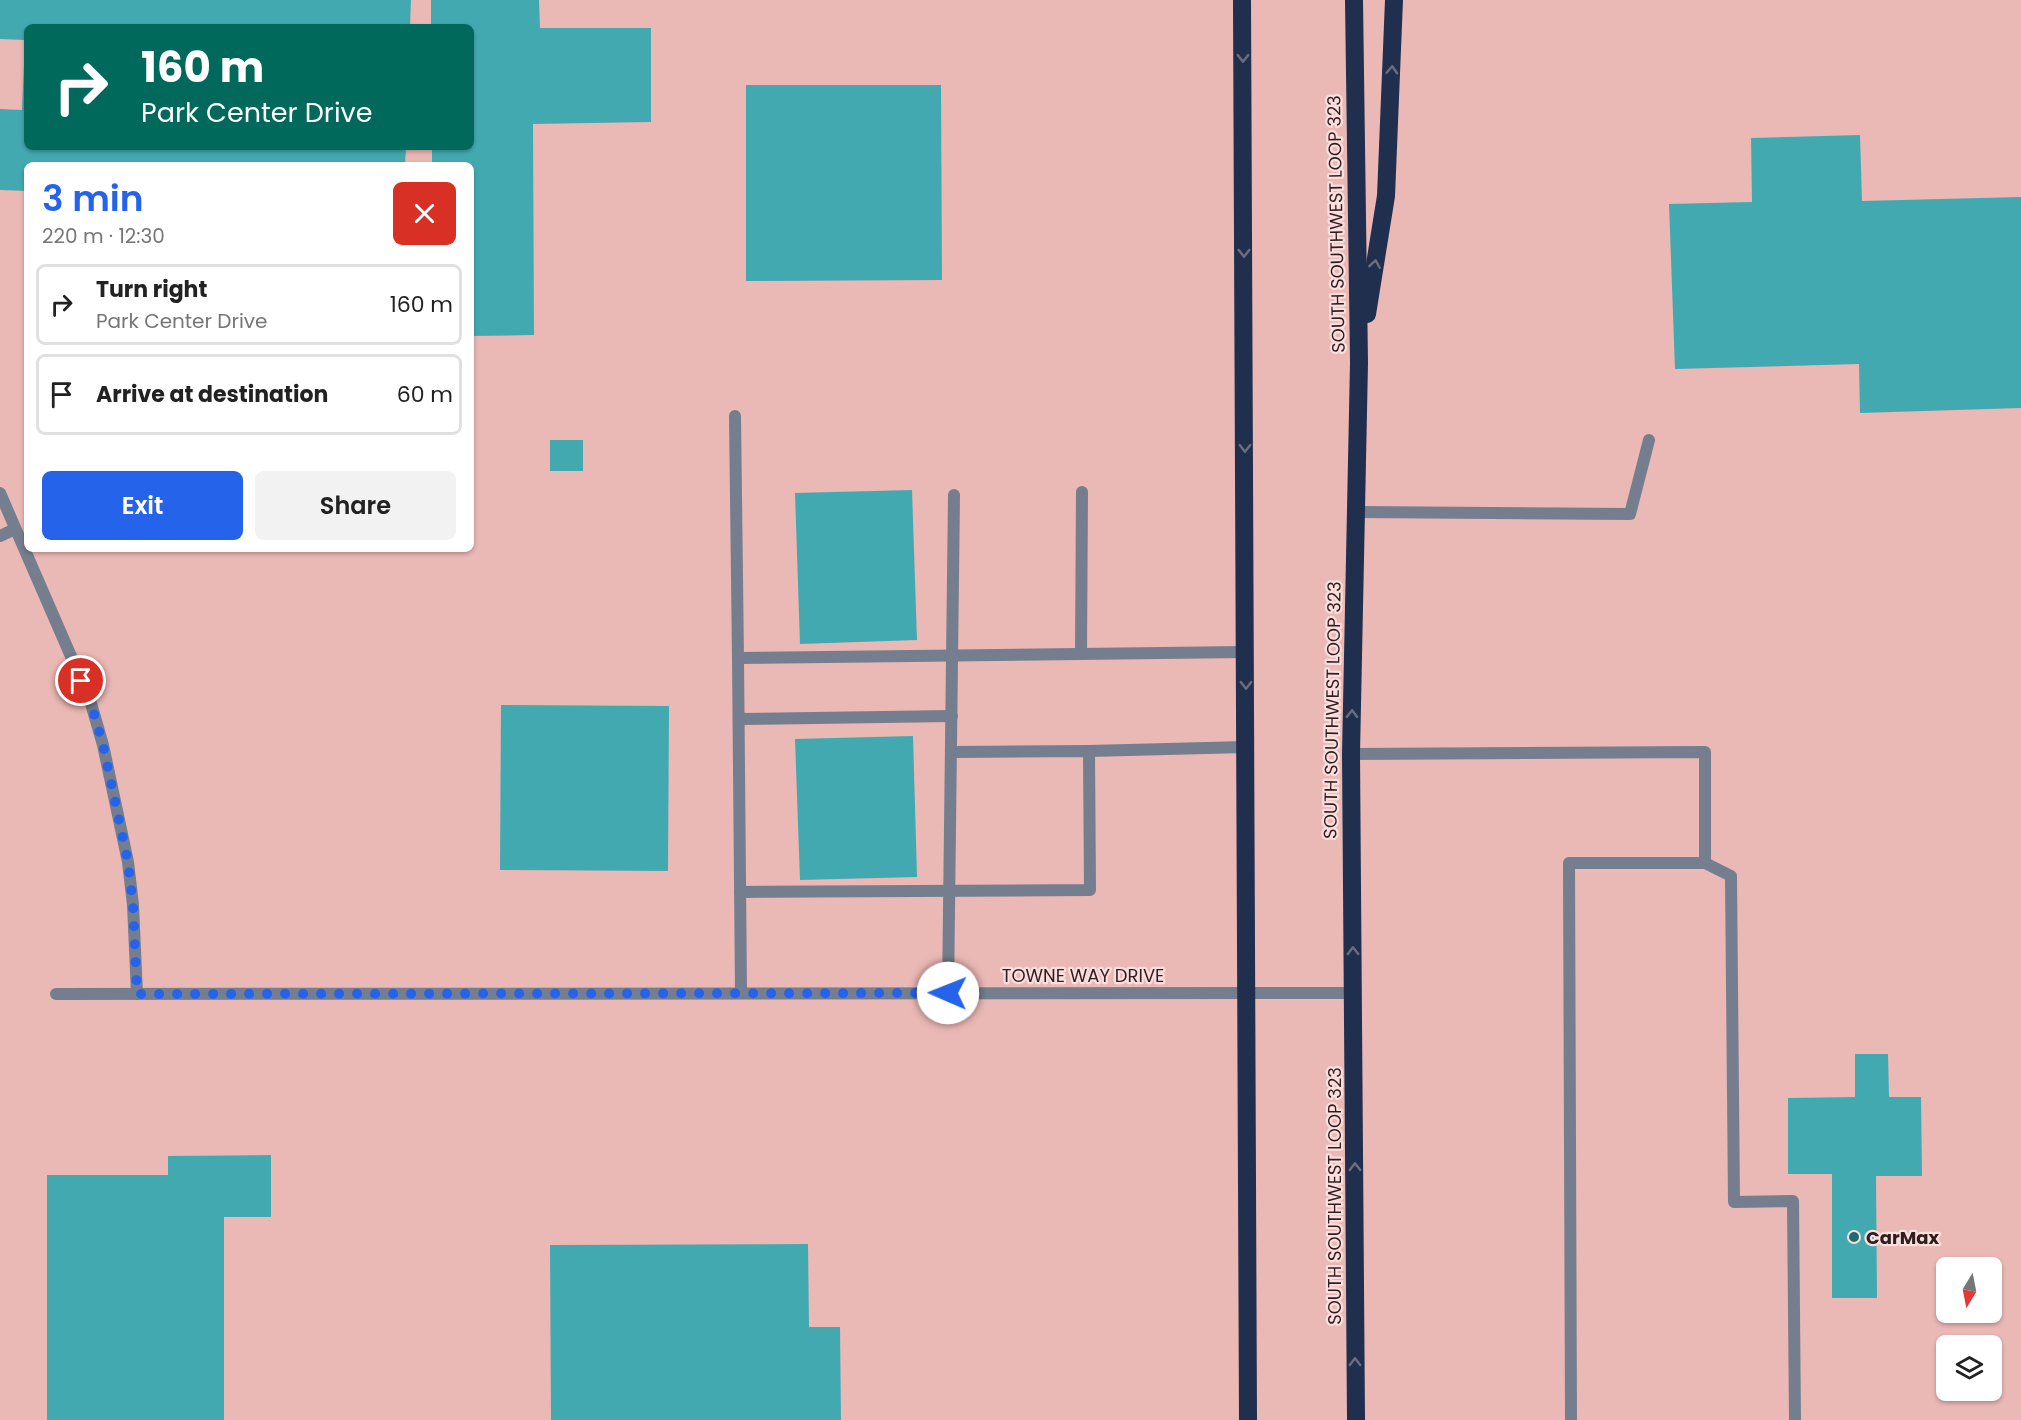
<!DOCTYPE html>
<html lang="en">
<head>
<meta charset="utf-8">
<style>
	:root { --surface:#fff; --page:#f2f2f2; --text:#222; --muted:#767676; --line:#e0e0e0; --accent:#2563eb }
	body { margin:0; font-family:Poppins,sans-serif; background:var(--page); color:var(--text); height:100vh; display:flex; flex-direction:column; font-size:22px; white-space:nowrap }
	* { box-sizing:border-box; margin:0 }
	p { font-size:20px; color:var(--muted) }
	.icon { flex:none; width:33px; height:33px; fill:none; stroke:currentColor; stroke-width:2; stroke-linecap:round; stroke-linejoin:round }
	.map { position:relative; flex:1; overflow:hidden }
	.panel { position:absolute; left:24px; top:162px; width:450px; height:390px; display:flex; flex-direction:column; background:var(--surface); border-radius:9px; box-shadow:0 2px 4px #0004 }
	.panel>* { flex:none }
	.guide { position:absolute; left:24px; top:24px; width:450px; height:126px; border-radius:9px; box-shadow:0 2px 4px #0004; background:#00695c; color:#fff; overflow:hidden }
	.needle { width:39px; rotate:190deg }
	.controls { position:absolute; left:1936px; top:1257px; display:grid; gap:12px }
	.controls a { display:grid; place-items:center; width:66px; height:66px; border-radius:9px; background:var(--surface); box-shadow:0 2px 4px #0004; font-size:30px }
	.pin { position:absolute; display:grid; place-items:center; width:51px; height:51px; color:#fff; margin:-26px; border:3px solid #fff; border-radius:50%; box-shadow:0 2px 6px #0007 }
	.me { position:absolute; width:66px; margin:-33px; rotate:271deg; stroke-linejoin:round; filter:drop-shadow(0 0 4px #0008) }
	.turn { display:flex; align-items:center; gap:21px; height:126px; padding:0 18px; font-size:27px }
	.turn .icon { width:78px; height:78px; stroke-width:2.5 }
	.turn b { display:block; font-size:42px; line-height:51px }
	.round { display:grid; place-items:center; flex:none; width:63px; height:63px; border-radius:9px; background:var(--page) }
	.head { display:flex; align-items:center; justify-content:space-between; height:102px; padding:0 18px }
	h1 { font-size:36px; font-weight:600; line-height:45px; color:var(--accent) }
	.button { display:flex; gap:12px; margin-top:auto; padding:12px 18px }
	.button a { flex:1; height:69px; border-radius:9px; background:var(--accent); color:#fff; font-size:24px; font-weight:600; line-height:69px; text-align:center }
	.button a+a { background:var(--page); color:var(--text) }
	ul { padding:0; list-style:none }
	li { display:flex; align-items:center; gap:18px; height:81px; margin:0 12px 9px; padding:0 6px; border:3px solid var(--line); border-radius:9px }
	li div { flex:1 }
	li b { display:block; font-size:22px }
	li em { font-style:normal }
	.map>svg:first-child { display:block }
	.building { fill:#43a9b1 }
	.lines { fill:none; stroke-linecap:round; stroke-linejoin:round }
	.lane { stroke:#757e8e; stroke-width:12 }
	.street { stroke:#757e8e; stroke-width:12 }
	.highway { stroke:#1f2f4d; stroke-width:18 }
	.oneway { stroke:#6c6d80 }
	.route { stroke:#2563eb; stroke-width:10; stroke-dasharray:0 18 }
	.poi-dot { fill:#206b71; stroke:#fadfde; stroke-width:2 }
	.labels { text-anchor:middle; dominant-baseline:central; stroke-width:4.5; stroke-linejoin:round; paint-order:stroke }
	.street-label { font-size:18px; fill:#301d1d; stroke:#fadfde }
	.poi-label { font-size:18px; font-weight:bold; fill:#301d1d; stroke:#fadfde; text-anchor:start }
</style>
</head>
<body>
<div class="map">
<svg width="2021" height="1420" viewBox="0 0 2021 1420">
	<rect width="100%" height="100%" fill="#eab8b5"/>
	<g class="building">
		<path d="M0 0H411L410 27H27V147H406L405 165H27V191L0 190V109L22 110 25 40 0 39Z"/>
		<path d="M431 0H539L540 28H651V122L533 124 534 335 471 336V165H432V147H471V27H431Z"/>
		<path d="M746 85H941L942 280 746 281Z"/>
		<path d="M1860 135 1862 201 2021 197V408L1860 413 1859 364 1675 369 1669 204 1752 202 1751 138Z"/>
		<rect x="550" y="440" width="33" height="31"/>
		<path d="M912 490 917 640 800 644 795 493Z"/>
		<path d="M501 705 669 706 668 871 500 870Z"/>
		<path d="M913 736 917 877 800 880 795 739Z"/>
		<path d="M1855 1054H1888L1889 1097H1921L1922 1176H1876L1877 1298H1832V1174H1788V1098L1855 1097Z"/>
		<path d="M271 1155V1217H224V1420H47V1175H168V1156Z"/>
		<path d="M808 1244 809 1327H840L841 1420H551L550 1245Z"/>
	</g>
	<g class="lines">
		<g class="lane">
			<path d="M735 416 738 658 1245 652"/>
			<path d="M1356 512 1630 514 1649 440"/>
			<path d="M0 536 15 529"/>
			<path d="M1081 654 1082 492"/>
			<path d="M738 658 741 992"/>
			<path d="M739 719 952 716"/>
			<path d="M1089 751 1246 747"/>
			<path d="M1351 754 1705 752V863L1731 876 1734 1202 1793 1201 1795 1420"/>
			<path d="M740 892 1090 890 1089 751 952 752"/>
			<path d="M948 993 954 495"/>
			<path d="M1571 1420 1569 863H1705"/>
		</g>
		<g class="street">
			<path d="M0 493 90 700 103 745 128 862 133 905 137 994"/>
			<path d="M56 994 1354 993"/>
		</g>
		<g class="highway">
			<path d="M1242 0 1248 1420"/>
			<path d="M1354 0 1359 363 1351 754 1356 1420"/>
			<path d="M1367 314 1386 196 1394 0"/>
		</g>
	</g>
	<defs><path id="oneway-chevron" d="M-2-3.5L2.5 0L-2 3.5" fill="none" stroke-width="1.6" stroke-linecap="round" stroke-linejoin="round" transform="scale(1.5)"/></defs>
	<g class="oneway">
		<use href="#oneway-chevron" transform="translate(1243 58) rotate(90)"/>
		<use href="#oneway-chevron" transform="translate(1392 70) rotate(-87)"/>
		<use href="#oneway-chevron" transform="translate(1244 253) rotate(90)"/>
		<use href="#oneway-chevron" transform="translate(1375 264) rotate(-81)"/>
		<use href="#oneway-chevron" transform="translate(1245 448) rotate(90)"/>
		<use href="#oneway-chevron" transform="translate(1246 685) rotate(90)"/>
		<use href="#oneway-chevron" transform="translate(1352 714) rotate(-89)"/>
		<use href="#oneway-chevron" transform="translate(1353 951) rotate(-91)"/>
		<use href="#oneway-chevron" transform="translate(1355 1167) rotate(-90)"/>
		<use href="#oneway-chevron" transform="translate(1355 1362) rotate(-90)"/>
	</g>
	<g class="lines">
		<path class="route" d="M81 681 90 700 103 745 128 862 133 905 137 994 948 993"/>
	</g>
	<circle class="poi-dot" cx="1854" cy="1237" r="6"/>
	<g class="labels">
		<g class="street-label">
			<text transform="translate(1336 224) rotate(-91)">SOUTH SOUTHWEST LOOP 323</text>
			<text transform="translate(1332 710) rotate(-89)">SOUTH SOUTHWEST LOOP 323</text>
			<text x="1083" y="975">TOWNE WAY DRIVE</text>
			<text transform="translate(1334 1196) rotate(-90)">SOUTH SOUTHWEST LOOP 323</text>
		</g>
		<g class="poi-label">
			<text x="1866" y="1237">CarMax</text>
		</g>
	</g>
</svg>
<div class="controls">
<a><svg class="needle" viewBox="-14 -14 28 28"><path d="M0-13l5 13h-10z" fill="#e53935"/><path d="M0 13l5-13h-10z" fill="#767676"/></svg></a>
<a><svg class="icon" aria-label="layers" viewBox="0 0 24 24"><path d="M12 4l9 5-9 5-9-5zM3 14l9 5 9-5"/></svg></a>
</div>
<div class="pin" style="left:81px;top:681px;background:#d93025"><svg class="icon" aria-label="arrive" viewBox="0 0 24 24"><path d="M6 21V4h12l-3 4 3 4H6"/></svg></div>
<svg class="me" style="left:948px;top:993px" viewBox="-20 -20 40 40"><circle r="19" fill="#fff"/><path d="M0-13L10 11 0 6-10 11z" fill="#2563eb"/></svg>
<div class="guide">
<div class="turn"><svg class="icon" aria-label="right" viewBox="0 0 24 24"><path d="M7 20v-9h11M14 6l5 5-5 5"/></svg><div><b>160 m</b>Park Center Drive</div></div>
</div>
<section class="panel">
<div class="head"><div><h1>3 min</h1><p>220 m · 12:30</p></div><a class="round" style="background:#d93025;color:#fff"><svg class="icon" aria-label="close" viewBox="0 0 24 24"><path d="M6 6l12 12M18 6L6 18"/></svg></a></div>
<ul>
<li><svg class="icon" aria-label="right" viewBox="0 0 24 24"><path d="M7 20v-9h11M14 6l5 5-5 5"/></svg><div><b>Turn right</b><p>Park Center Drive</p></div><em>160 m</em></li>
<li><svg class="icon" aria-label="arrive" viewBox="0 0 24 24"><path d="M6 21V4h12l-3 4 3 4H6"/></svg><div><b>Arrive at destination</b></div><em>60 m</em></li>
</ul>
<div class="button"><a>Exit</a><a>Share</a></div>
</section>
</div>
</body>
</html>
